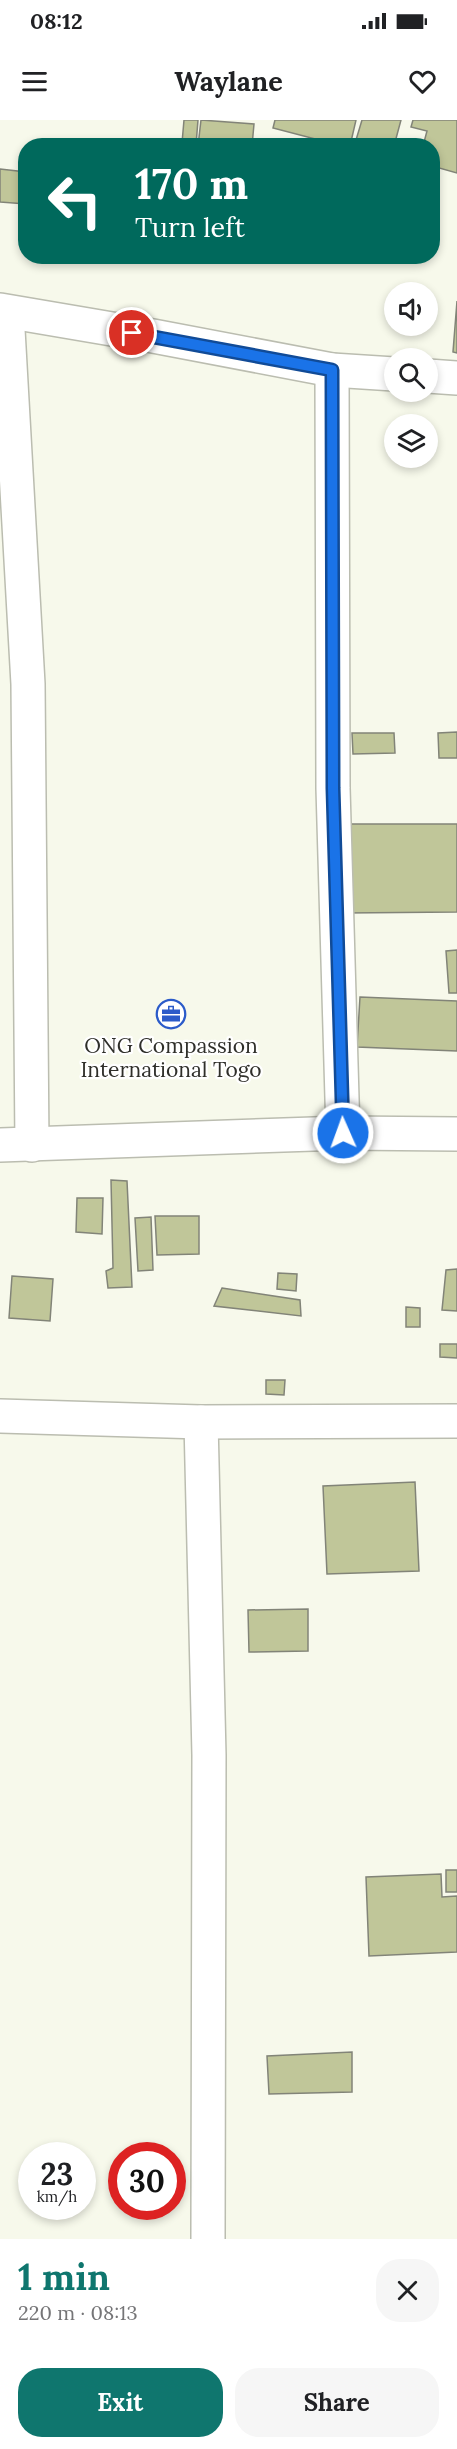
<!DOCTYPE html>
<html lang="en">
<head>
<meta charset="utf-8">
<style>
	:root { --surface:#fff; --page:#f6f6f6; --text:#202124; --muted:#757577; --accent:#0f766e }
	body { margin:0; font-family:Lora,serif; background:var(--page); color:var(--text); height:100vh; display:flex; flex-direction:column; font-size:22px; white-space:nowrap }
	* { box-sizing:border-box; margin:0 }
	p { font-size:20px; color:var(--muted) }
	.icon { flex:none; width:33px; height:33px; fill:none; stroke:currentColor; stroke-width:2; stroke-linecap:round; stroke-linejoin:round }
	.map { position:relative; height:2119px; overflow:hidden }
	.side { display:flex; flex-direction:column; background:var(--surface); flex:1 }
	.side>* { flex:none }
	.top-card { position:absolute; left:18px; top:18px; width:422px; height:126px; border-radius:24px; box-shadow:0 3px 9px #0003; background:#00695c; color:#fff; overflow:hidden }
	.tools { position:absolute; left:384px; top:162px; display:grid; gap:12px }
	.tools a { display:grid; place-items:center; width:54px; height:54px; border-radius:50%; background:var(--surface); box-shadow:0 3px 9px #0003; font-size:30px }
	.speed { position:absolute; left:18px; top:2022px; display:flex; gap:12px; font-size:30px; font-weight:700; text-align:center }
	.speed>* { display:grid; place-content:center; width:78px; height:78px; border-radius:50%; background:var(--surface); box-shadow:0 3px 9px #0003; line-height:1 }
	.speed small { font-size:15px; font-weight:400 }
	.speed .limit { border:9px solid #d22; background:#fff; color:#111 }
	.pin { position:absolute; display:grid; place-items:center; width:51px; height:51px; color:#fff; margin:-26px; border:3px solid #fff; border-radius:50%; box-shadow:0 2px 6px #0007 }
	.me { position:absolute; width:66px; margin:-33px; rotate:358deg; stroke-linejoin:round; filter:drop-shadow(0 0 4px #0008) }
	.turn { display:flex; align-items:center; gap:21px; height:126px; padding:0 18px; font-size:27px }
	.turn .icon { width:78px; height:78px; stroke-width:2.5 }
	.turn b { display:block; font-size:42px; line-height:51px }
	.round { display:grid; place-items:center; flex:none; width:63px; height:63px; border-radius:24px; background:var(--page) }
	.overview { display:flex; align-items:center; justify-content:space-between; height:102px; padding:0 18px }
	h1 { font-size:36px; font-weight:700; line-height:45px; color:var(--accent) }
	.primary-button { display:flex; gap:12px; margin-top:auto; padding:12px 18px }
	.primary-button a { flex:1; height:69px; border-radius:24px; background:var(--accent); color:#fff; font-size:24px; font-weight:700; line-height:69px; text-align:center }
	.primary-button a+a { background:var(--page); color:var(--text) }
	.status { display:flex; justify-content:space-between; align-items:center; height:42px; padding:0 30px; background:var(--surface); direction:ltr }
	.status svg { height:16px; fill:currentColor }
	header { display:flex; justify-content:space-between; align-items:center; height:78px; padding:0 18px; background:var(--surface); font-size:27px; font-weight:700 }
	.map>svg:first-child { display:block }
	.building { fill:#c0c699; stroke:#828478; stroke-width:1.5 }
	.lines { fill:none; stroke-linecap:round; stroke-linejoin:round }
	.minor-casing { stroke:#bbbdb0; stroke-width:36 }
	.minor { stroke:#fff; stroke-width:33 }
	.route-casing { stroke:#114b97; stroke-width:15 }
	.route { stroke:#1a73e8; stroke-width:10 }
	.labels { text-anchor:middle; dominant-baseline:central; stroke-width:4.5; stroke-linejoin:round; paint-order:stroke }
	.poi-label { font-size:21px; fill:#2f2f2a; stroke:#fff }
</style>
</head>
<body>
<div class="status"><b>08:12</b><svg viewBox="0 0 49 12"><path d="M0 12V9h3v3zM5 12V6h3v6zM10 12V3h3v9zM15 12V0h3v12zM26 1h20v11H26zM47 4h2v5h-2z"/></svg></div>
<header><svg class="icon" aria-label="menu" viewBox="0 0 24 24"><path d="M4 6h16M4 12h16M4 18h16"/></svg>Waylane<svg class="icon" aria-label="heart" viewBox="0 0 24 24"><path d="M12 20l-8-8c-3-5 5-10 8-4 3-6 11-1 8 4z"/></svg></header>
<div class="map">
<svg width="457" height="2119" viewBox="0 0 457 2119">
	<rect width="100%" height="100%" fill="#f7f9eb"/>
	<g class="building">
		<path d="M184 0H198L196 25 182 23Z"/>
		<path d="M201 0 254 4 252 26H198Z"/>
		<path d="M275 0H356L350 26H342L273 8Z"/>
		<path d="M362 0H401L394 26H375L356 20Z"/>
		<path d="M413 0H457V53L432 46V26H423L427 11 411 7Z"/>
		<path d="M0 49 26 52V84L0 82Z"/>
		<path d="M457 181V233L453 232Z"/>
		<path d="M457 612V638H439L438 613Z"/>
		<path d="M352 613H394L395 633 353 634Z"/>
		<path d="M345 704H457V792L345 793Z"/>
		<path d="M457 830V873H449L446 831Z"/>
		<path d="M360 877 457 881V931L357 927Z"/>
		<path d="M111 1060 127 1061 132 1167 108 1168 106 1151 113 1148Z"/>
		<path d="M77 1078H103L102 1114 76 1112Z"/>
		<path d="M155 1096H199V1134L157 1135Z"/>
		<path d="M151 1097 153 1150 138 1151 135 1098Z"/>
		<path d="M457 1149V1191L442 1190 446 1150Z"/>
		<path d="M278 1153 297 1154 296 1171 277 1169Z"/>
		<path d="M12 1156 53 1159 50 1201 9 1198Z"/>
		<path d="M222 1168 300 1180 301 1196 214 1186Z"/>
		<path d="M406 1187 420 1188V1207H406Z"/>
		<path d="M440 1224H457V1238L440 1237Z"/>
		<path d="M266 1260H285L284 1275 266 1274Z"/>
		<path d="M415 1362 419 1451 327 1454 323 1366Z"/>
		<path d="M308 1489V1531L249 1532 248 1490Z"/>
		<rect x="446" y="1750" width="11" height="22"/>
		<path d="M441 1754 442 1777 457 1776V1832L369 1836 366 1757Z"/>
		<path d="M352 1932V1972L269 1974 267 1936Z"/>
	</g>
	<g class="lines">
		<g class="minor-casing">
			<g id="minor">
				<path d="M0 190 153 216 332 250 394 254"/>
				<path d="M7 192 28 564 32 1025"/>
				<path d="M332 250 333 668 343 1013"/>
				<path d="M428 256 457 258"/>
				<path d="M0 1025 343 1013 457 1014"/>
				<path d="M0 1296 201 1302 457 1301"/>
				<path d="M201 1302 209 1635 208 2119"/>
			</g>
		</g>
		<use href="#minor" class="minor"/>
	</g>
	<g class="lines">
		<g class="route-casing">
			<path id="route" d="M132 213 332 250 333 668 343 1013"/>
		</g>
		<use href="#route" class="route"/>
	</g>
	<defs>
		<g id="office-ring" transform="scale(1.5)"><circle r="9.5" fill="#fff" stroke="#2b5bc9" stroke-width="1.5"/><path d="M-6-3h4V-5.5h4V-3h4V5H-6ZM-1-4.5V-3h2v-1.5ZM-6 0V1H6V0Z" fill="#2b5bc9"/></g>
	</defs>
	<g fill-rule="evenodd">
		<use href="#office-ring" x="171" y="894"/>
	</g>
	<g class="labels">
		<g class="poi-label">
			<text x="171" y="925">ONG Compassion<tspan x="171" dy="24">International Togo</tspan></text>
		</g>
	</g>
</svg>
<div class="tools">
<a><svg class="icon" aria-label="sound" viewBox="0 0 24 24"><path d="M4 9h4l5-4v14l-5-4H4zM17 9q2 3 0 6"/></svg></a>
<a><svg class="icon" aria-label="search" viewBox="0 0 24 24"><circle cx="10" cy="10" r="6"/><path d="M15 15l6 6"/></svg></a>
<a><svg class="icon" aria-label="layers" viewBox="0 0 24 24"><path d="M12 4l9 5-9 5-9-5zM3 14l9 5 9-5"/></svg></a>
</div>
<div class="speed"><div>23<small>km/h</small></div><div class="limit">30</div></div>
<div class="pin" style="left:132px;top:213px;background:#d93025"><svg class="icon" aria-label="arrive" viewBox="0 0 24 24"><path d="M6 21V4h12l-3 4 3 4H6"/></svg></div>
<svg class="me" style="left:343px;top:1013px" viewBox="-20 -20 40 40"><circle r="17" fill="#1a73e8" stroke="#fff" stroke-width="3"/><path d="M0-11L8 9 0 5-8 9z" fill="#fff"/></svg>
<div class="top-card">
<div class="turn"><svg class="icon" aria-label="left" viewBox="0 0 24 24"><path d="M17 20v-9H6M10 6l-5 5 5 5"/></svg><div><b>170 m</b>Turn left</div></div>
</div>
</div>
<section class="side">
<div class="overview"><div><h1>1 min</h1><p>220 m · 08:13</p></div><a class="round"><svg class="icon" aria-label="close" viewBox="0 0 24 24"><path d="M6 6l12 12M18 6L6 18"/></svg></a></div>
<div class="primary-button"><a>Exit</a><a>Share</a></div>
</section>
</body>
</html>
